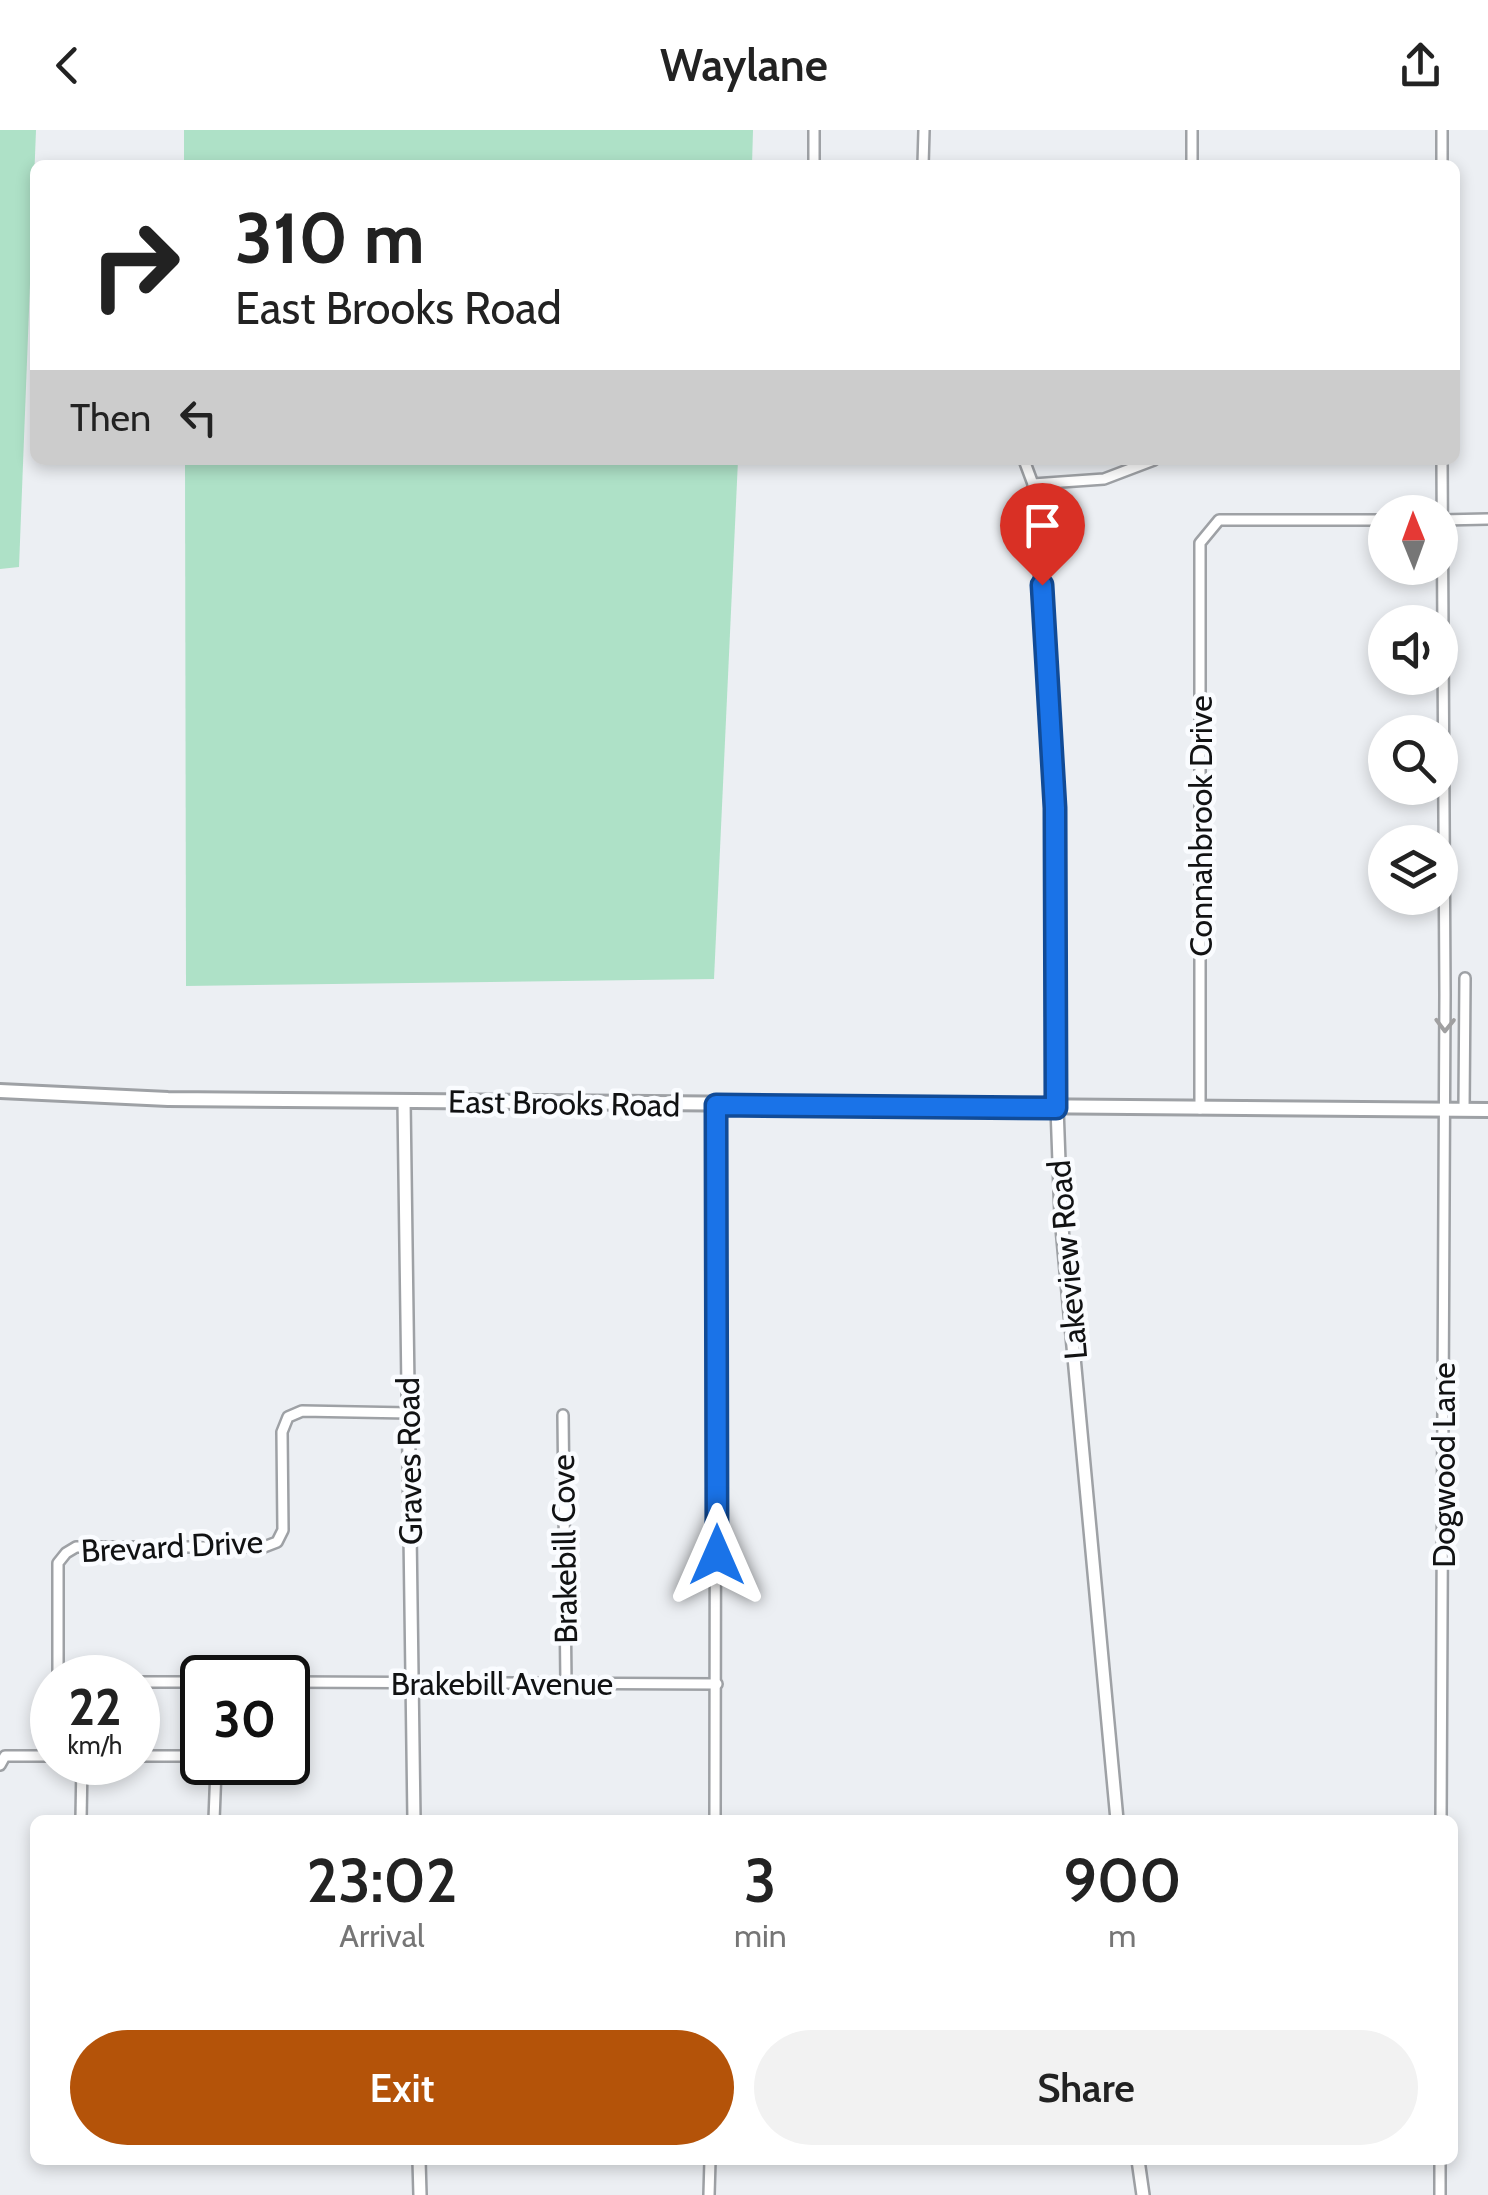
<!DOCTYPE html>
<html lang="en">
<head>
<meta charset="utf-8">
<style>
	:root { --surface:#fff; --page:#f2f2f2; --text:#222; --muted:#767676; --accent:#b45309 }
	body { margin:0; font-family:Cabin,sans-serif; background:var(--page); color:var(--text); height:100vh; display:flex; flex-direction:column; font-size:38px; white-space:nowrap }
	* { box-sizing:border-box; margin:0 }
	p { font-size:32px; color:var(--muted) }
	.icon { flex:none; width:55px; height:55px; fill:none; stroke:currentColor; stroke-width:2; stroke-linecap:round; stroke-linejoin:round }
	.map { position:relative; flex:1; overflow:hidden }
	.details { position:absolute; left:30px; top:1685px; width:1428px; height:350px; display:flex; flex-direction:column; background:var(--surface); border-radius:15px; box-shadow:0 5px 15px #0003 }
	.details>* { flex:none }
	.top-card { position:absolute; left:30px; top:30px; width:1430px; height:305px; border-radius:15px; box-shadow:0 5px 15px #0003; background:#fff; color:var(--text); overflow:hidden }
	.needle { width:65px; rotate:359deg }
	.controls { position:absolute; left:1368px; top:365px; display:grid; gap:20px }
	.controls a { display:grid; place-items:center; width:90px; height:90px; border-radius:50%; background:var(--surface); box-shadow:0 5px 15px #0003; font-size:50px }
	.speed { position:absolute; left:30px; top:1525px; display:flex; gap:20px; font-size:50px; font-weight:700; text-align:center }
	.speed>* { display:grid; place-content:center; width:130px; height:130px; border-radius:50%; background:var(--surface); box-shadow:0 5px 15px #0003; line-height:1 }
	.speed small { font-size:25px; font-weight:400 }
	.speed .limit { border:5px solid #111; border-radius:15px; background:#fff; color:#111 }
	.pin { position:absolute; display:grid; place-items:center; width:85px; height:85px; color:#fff; margin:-102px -42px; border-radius:50% 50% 50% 0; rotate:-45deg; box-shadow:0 0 10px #0007 }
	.pin .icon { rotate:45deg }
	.me { position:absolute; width:110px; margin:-55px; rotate:0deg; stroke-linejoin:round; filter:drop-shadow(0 0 8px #0008) }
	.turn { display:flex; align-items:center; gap:35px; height:210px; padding:0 40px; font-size:45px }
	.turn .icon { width:130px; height:130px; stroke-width:2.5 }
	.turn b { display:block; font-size:70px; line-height:85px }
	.then { display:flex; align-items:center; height:95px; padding:0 40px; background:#0003; gap:20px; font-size:38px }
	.eta { display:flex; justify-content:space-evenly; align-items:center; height:170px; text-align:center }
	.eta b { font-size:60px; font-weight:600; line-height:70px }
	.cta { display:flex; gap:20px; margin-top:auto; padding:20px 40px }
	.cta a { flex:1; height:115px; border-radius:60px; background:var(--accent); color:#fff; font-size:40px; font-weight:600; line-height:115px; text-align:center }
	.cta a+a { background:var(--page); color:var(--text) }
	header { display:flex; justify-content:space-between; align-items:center; height:130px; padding:0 40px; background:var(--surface); font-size:45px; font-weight:600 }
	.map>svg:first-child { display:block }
	.green { fill:#aee1c7 }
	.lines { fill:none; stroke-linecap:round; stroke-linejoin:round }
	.minor-casing { stroke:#9ea1a5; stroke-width:14 }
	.tertiary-casing { stroke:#9ea1a5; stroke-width:16 }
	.secondary-casing { stroke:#9ea1a5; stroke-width:18 }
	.minor { stroke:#fff; stroke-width:9 }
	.tertiary { stroke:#fff; stroke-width:11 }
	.secondary { stroke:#fff; stroke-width:12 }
	.oneway { stroke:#a0a0a1 }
	.route-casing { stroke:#114b97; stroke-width:25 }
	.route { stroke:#1a73e8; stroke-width:18 }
	.labels { text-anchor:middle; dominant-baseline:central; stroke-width:9; stroke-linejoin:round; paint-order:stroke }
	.street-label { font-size:32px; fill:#111213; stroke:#fafcff }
</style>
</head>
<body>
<header><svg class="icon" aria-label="back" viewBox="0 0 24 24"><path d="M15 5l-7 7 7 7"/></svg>Waylane<svg class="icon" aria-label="share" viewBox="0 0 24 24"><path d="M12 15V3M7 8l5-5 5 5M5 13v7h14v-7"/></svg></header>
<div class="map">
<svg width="1488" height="2065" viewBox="0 0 1488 2065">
	<rect width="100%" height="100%" fill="#eceff3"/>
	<g class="green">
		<path d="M0 0H36L19 437 0 439Z"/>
		<path d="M184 0H753L752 35H184Z"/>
		<path d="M185 330H738L714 849 186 856Z"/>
	</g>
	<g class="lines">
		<g class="minor-casing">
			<g id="minor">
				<path d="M1442 0V35"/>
				<path d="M814 35V0"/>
				<path d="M923 35 924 0"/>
				<path d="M1192 35V0"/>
				<path d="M1024 330 1033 354 1055 678 1057 977"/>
				<path d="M1033 354 1104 349 1154 330"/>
				<path d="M1441 390 1488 389"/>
				<path d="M1200 979V413L1219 390H1385"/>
				<path d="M1464 980 1465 848"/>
				<path d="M563 1285 566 1553"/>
				<path d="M58 1548V1433L66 1423 76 1417H264L277 1412 283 1400 282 1302 288 1287 302 1281 409 1283"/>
				<path d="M138 1552H202"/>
				<path d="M288 1552 717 1554"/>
				<path d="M138 1626H202"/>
				<path d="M211 1632 216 1638 214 1690"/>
				<path d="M0 1635 5 1626H52"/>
				<path d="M81 1690 82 1632"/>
				<path d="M715 1690 716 975"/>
				<path d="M1441 1690 1445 864 1442 330"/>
				<path d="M709 2065 710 2030"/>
				<path d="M1440 2065V2030"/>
			</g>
		</g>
		<g class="tertiary-casing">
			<g id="tertiary">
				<path d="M404 971 414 1690"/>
				<path d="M1057 977 1061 1087 1117 1690"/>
				<path d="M419 2030 420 2065"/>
				<path d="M1138 2030 1143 2065"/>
			</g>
		</g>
		<g class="secondary-casing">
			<path id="secondary" d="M0 961 168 969 1488 980"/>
		</g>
		<use href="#minor" class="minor"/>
		<use href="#tertiary" class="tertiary"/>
		<use href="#secondary" class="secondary"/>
	</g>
	<defs><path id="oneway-chevron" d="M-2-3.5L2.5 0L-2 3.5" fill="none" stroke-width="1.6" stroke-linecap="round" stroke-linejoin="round" transform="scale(2.5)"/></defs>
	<use class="oneway" href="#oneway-chevron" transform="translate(1445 895) rotate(91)"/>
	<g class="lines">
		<g class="route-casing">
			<path id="route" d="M717 1425 716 975 1056 978 1055 678 1042 455"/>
		</g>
		<use href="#route" class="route"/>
	</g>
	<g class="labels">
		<g class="street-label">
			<text transform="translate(1200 696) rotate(-90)">Connahbrook Drive</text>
			<text transform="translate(564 973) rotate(1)">East Brooks Road</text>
			<text transform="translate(1067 1130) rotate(-95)">Lakeview Road</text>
			<text transform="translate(409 1331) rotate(-91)">Graves Road</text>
			<text transform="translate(1443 1335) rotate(-90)">Dogwood Lane</text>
			<text transform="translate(172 1416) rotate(-3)">Brevard Drive</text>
			<text transform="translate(564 1419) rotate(-91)">Brakebill Cove</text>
			<text x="502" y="1553">Brakebill Avenue</text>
		</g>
	</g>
</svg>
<div class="controls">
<a><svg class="needle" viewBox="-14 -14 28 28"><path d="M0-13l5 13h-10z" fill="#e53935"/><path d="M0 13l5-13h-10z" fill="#767676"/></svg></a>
<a><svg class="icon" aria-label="sound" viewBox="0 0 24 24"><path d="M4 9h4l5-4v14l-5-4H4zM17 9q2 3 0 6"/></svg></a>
<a><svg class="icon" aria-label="search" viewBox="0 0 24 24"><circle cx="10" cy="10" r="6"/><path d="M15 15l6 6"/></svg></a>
<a><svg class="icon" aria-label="layers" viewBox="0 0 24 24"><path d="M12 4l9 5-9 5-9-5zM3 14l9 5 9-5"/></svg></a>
</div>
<div class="speed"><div>22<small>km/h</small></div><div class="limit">30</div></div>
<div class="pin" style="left:1042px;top:455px;background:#d93025"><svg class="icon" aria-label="arrive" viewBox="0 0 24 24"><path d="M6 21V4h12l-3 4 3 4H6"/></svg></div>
<svg class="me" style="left:717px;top:1425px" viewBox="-20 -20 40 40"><path d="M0-17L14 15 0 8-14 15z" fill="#1a73e8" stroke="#fff" stroke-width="4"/></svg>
<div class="top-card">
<div class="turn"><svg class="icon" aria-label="right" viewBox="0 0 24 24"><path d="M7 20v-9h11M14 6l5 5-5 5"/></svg><div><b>310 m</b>East Brooks Road</div></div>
<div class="then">Then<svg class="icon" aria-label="left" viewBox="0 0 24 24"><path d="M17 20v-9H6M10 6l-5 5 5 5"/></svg></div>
</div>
<section class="details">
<div class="eta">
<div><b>23:02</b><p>Arrival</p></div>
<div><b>3</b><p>min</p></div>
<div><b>900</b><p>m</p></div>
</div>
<div class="cta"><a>Exit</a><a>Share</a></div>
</section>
</div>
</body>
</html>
